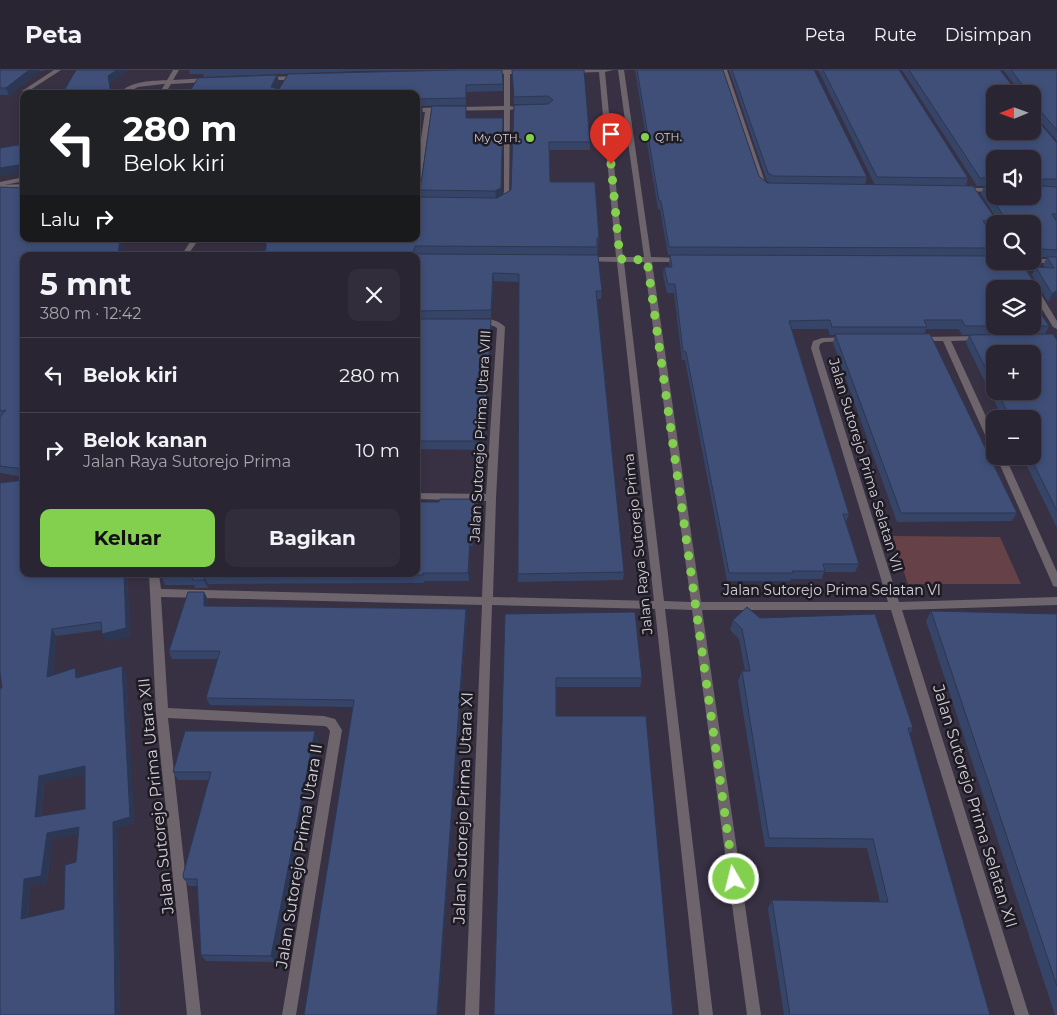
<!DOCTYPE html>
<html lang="id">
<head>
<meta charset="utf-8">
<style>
	:root { --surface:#2a2533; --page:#322d3b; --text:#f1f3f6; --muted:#a5a5ac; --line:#46424e; --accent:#83d04e }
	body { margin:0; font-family:Montserrat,sans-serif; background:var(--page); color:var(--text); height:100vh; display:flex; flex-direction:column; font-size:19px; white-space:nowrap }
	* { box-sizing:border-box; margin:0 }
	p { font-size:16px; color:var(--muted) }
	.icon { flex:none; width:28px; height:28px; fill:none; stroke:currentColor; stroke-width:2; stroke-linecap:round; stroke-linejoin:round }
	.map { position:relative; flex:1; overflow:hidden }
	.panel { position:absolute; left:20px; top:182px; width:400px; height:325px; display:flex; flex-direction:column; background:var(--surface); border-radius:10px; box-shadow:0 2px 8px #0003,0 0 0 1px var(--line) }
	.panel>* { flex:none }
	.banner { position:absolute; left:20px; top:20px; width:400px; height:152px; border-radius:10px; box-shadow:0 2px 8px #0003,0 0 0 1px var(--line); background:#202124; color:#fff; overflow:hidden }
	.needle { width:32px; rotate:269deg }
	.buttons { position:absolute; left:986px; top:15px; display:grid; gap:10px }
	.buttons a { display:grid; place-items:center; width:55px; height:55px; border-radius:10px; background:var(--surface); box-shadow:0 2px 8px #0003,0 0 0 1px var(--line); font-size:25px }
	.pin { position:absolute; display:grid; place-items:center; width:42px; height:42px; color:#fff; margin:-51px -21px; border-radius:50% 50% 50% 0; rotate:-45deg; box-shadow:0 0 5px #0007 }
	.pin .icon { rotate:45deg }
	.me { position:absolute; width:55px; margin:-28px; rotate:352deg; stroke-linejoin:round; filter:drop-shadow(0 0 4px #0008) }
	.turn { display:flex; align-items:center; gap:18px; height:105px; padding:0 20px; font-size:22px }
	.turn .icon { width:65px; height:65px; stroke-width:2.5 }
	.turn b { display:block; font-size:35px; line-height:42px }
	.then { display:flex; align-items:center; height:48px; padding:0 20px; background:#0003; gap:10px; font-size:19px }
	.round { display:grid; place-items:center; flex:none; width:52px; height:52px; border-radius:10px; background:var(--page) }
	.summary { display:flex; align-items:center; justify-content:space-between; height:85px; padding:0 20px }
	h1 { font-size:30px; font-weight:700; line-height:38px }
	.action { display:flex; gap:10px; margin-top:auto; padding:10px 20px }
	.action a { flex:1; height:58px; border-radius:10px; background:var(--accent); color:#111; font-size:20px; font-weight:700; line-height:58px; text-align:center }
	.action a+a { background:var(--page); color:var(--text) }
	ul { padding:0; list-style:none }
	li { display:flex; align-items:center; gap:15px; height:75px; padding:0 20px; border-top:1px solid var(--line) }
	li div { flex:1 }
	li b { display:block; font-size:19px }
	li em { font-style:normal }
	header { display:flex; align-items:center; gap:30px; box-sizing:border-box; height:70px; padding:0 25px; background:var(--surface); border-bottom:1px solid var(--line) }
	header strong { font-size:24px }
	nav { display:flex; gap:28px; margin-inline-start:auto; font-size:18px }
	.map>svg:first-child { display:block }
	.green { fill:#664148 }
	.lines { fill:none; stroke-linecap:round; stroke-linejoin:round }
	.lane { fill:#6d656b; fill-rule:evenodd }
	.street { fill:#6d656b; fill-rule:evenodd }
	.wall { fill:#364467; fill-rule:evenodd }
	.shaded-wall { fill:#2c3754 }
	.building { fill:#3f4f78; stroke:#2c3754; fill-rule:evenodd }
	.route { stroke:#83d04e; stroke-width:9; stroke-dasharray:0 16.2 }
	.poi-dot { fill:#83d04e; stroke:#1e1b23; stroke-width:2 }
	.labels { text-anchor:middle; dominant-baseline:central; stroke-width:5; stroke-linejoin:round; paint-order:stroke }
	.far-poi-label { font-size:11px; fill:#d3cfdb; stroke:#1e1b23; text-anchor:start }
	.street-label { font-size:14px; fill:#d3cfdb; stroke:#1e1b23 }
	.near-street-label { font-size:16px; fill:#d3cfdb; stroke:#1e1b23 }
</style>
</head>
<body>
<header>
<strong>Peta</strong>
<nav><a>Peta</a><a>Rute</a><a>Disimpan</a></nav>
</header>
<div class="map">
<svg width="1057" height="945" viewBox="0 0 1057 945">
	<rect width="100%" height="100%" fill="#383144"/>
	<path class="green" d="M892 466 1000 467 1021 514H908Z"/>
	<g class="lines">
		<g class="lane">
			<path d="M54 0H61L27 22 22 21Z"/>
			<path d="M170 10 172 11V13L138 17 125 24H118C132 10 152 11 170 10Z"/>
			<path d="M24 107V111L0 116V112Z"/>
		</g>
		<g class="street">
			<path d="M173 0H179L173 10 209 8 212 10 209 12 171 14 165 24H159Z"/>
			<path d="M488 0H524L527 2 524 4H510V36L518 38 510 40 509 128 500 133 497 131 503 127 504 121V40L431 41 419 127 416 129V102L425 42H416V38L504 36V4L486 3 485 2Z"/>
			<path d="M569 0H613L605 2 623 187H644L618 0H624L651 187 683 188 687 190 683 192H652L701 532H888L811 278 813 271 822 268 848 267H851V271L824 272 820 274 819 278 899 532 1057 527V535L902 540 1029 945H1015L891 540H702L761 945H747L692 540 665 539 713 945H699L655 539 492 535 479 945H465L482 535 161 527 168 638 324 646 335 649 342 660 296 945H282L330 661 327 657 324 656 168 648 201 945H187L156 643 149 504H159L161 519 482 527 486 431 416 429V423L486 424 497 258C490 252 480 257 473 252 483 246 497 249 505 257L496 428 493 527 654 531 617 192 585 191 581 189 585 187H616L599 2 571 3ZM624 192H644L691 532 664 531Z"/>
			<path d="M721 0H727L765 112 770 116V118H766L759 113Z"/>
			<path d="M266 7 299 6 302 8 299 10H264V8Z"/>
			<path d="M24 114V118L0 119V115Z"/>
			<path d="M962 118H995V122L960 121V119Z"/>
			<path d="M192 169H199L187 186H181Z"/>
			<path d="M1032 189H1057V193H1029V191H1032Z"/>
			<path d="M1014 191H1021L1057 251V259L1053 257 1032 223V219H1030Z"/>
			<path d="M981 266 985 268 984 270 951 271 995 366V379L990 376 943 271H920L916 269 920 267Z"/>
			<path d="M996 386H1005L1057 502V517L1053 516 1052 513Z"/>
		</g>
	</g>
	<g class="wall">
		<path d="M0 0H44L43 1H40L9 25H0Z"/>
		<path d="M189 0H454L359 1 204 7 203 4H190Z"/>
		<path d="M502 0 503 21 466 22V35L416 36V24H188L277 5 279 12 275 18 279 19Z"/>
		<path d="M512 0H584L590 72V80H550V112L599 168 597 185 602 221 601 229H597L624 502 623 510 518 512 519 212 494 211 491 248 452 249H491V257L484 380 416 379V186L266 180V170H226V169H416L421 127 420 120 466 48 503 55 501 126 511 120 548 34H514Z"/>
		<path d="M635 0H723L759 106 767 113H770L767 111 729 0H814L867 107 865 114 875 115 818 0H899L968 108 966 116 995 148 997 149 981 124 984 116H986H977L902 0H1000L1014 18H1017L1003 0H1057V71L1033 43V45L1057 73V226L1048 232 1032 205 1036 197 1045 198 1043 195 1047 187H1038L1032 178V154H995V159H988L995 169V191L1012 196 1039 224 1035 232H1034L1049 256 1045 264 962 265 959 259H926L924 264 1017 443 1012 451 897 452 833 273 835 265H830L828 259H792L849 444 846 452 859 494 855 502H824L822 509H791L790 511H727L685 290H682L674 223H667L663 205 664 197H670L669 193 670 185H668L660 139H658ZM995 89 1032 126H995ZM1032 219V256H995Z"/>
		<path d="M0 117 24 169H176L175 170H123L24 186V407L0 403Z"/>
		<path d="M969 265 1057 270V458L1022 386H1032V349H1003L966 273ZM995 284 1032 321H995Z"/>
		<path d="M475 429V438L473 476H470L469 511H424V513L208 514V518H195L194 515H165L162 507 439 432Z"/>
		<path d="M24 504H127L130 566 106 571 102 560 56 566 53 605 75 598 79 605V608L122 596 126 603 134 753 117 758 120 945H0L2 618ZM85 704V739L41 746 44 712ZM78 764 76 792 64 839 28 848 30 815 47 812 52 769Z"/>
		<path d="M204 522 208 530 207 536 466 539 467 547 438 945H304L353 637 210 635 206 628 218 589H172L169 581Z"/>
		<path d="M931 541 1057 544V945H1055L926 551Z"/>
		<path d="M505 544 642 608 640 617H556V646Z"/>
		<path d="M760 548 913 658 910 664 990 945H784L768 839 772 830 880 832 867 778 765 777 738 611 742 601H745L739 569 730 560 733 550Z"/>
		<path d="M318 669 275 892 206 891 201 885 197 816H189L184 809 209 710H178L173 702Z"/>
	</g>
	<g class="shaded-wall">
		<path d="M29 0H40V1L9 25 6 18Z"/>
		<path d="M117 0H130L110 13 112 24H111L108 6Z"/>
		<path d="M277 5 279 12 272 24 271 17Z"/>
		<path d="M422 37 423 44 416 88V76Z"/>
		<path d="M503 55 501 126 496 128 495 121Z"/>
		<path d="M24 94V102L0 106V98Z"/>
		<path d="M120 169H123V170L122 186H118Z"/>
		<path d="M493 203 494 211 491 248V240Z"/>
		<path d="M1057 220V226L1048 232 1052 224Z"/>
		<path d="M491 249V257L484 380V371Z"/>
		<path d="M475 429V438L473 476 472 468Z"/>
		<path d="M470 468V476L469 511 468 503Z"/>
		<path d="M124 504H127L130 566 106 571 102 564Z"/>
		<path d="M204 506 208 514V518L204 510Z"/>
		<path d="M204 522 208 530 207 543 204 536Z"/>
		<path d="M466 539 467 547 438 945H437Z"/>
		<path d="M52 559 56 566 52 614 47 607Z"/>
		<path d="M122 596 126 603 134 753 117 758 120 945H115L113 752Z"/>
		<path d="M75 598 79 605 80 615 76 608Z"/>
		<path d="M315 661 318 669 275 892 271 886Z"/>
		<path d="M85 696 90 703 44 712 40 753 35 747 39 706Z"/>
		<path d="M79 757 84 763 52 769 47 812 30 815 27 855 21 849 24 809 47 763Z"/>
	</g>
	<g class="building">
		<path d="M0 0H29L6 18H0Z"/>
		<path d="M76 0H117L108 6 111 24H62Z"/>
		<path d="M457 0H502L503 14 466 15V28L416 29V24H188L198 8 277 5 271 17 279 19 288 4Z"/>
		<path d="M512 0H584L590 72H549L550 112H595L599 168H597V177L415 176 413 182 415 184 598 185 602 221H596L624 502 518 504 519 204 493 203 491 240 416 241V186H215L266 180V169H416V127L497 128 511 120 514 35 548 34 553 30 548 26 514 27Z"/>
		<path d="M637 0H723L759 106 767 113 973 116 995 148 999 150 1003 145 984 116H995V126H1032V89H995V108H980L909 0H1000L1014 18 1022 19 1024 17 1011 0H1057V60L1036 36 1034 35 1033 45 1057 73V109H1043L1038 113 1041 116 1057 117V144H1052L1057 152V180L1042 179 1032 165V154H1025L1024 151H983L995 169V178L669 177 661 131H659ZM995 24H1032V61H995Z"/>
		<path d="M732 0H814L867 107 773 106 768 103Z"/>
		<path d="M823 0H899L968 108 877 107Z"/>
		<path d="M416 36 422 37 416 76Z"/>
		<path d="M432 36H466V48H503L501 118 495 121 420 120Z"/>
		<path d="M24 74V94L0 98V78Z"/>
		<path d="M0 117 24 118V169H120L118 186H24V399L0 396V347L6 340 0 341Z"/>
		<path d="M670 185 995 186V191H1009L1012 196 1024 197 1034 213 1039 224H1032V219H995V256H965L962 250H924L927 257H832L830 250 789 251 849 444H843L859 494H823L825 501H792L793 503H729L686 282 683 281 675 214H668L664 197H672Z"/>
		<path d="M1047 187H1057V220L1052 224 1036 197 1054 198Z"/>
		<path d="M1032 230 1049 256H1032Z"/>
		<path d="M416 249H491L484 371H416Z"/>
		<path d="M835 264H930L1017 443H901Z"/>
		<path d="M1053 264 1057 270V441L1030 386H1032V349H1011L997 321H1032V284H995V317L969 265Z"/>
		<path d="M24 410V504H124L126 558 102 564 101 552 52 559 47 607 75 598 76 608 122 596 130 747 113 752 115 945H0V618H2L0 602V413ZM85 696V739L35 747 39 706ZM79 757 76 792 65 795 64 839 21 849 24 809 41 806 47 763Z"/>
		<path d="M440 429H475L472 468H470L468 503H423V505L204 506V510H192L193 506 162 507 163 504H416V432H439Z"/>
		<path d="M188 522H204V536L466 539 437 945H304L354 630 206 628 220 581H169Z"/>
		<path d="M747 537 760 548 875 544 913 658H908L990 945H790L772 830 888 832 873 769 769 768 742 601H750L742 559 733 550Z"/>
		<path d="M931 541 1057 544V916Z"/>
		<path d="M635 542 642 608H556V646H646L673 945H494L505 544Z"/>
		<path d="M185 661H315L271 886 201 885 197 809H184L183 805 211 702H173Z"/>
	</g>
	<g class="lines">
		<path class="route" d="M611 94 620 189 647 190 734 809"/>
	</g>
	<g class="poi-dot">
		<circle cx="645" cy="67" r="5"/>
		<circle cx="530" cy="68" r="5"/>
	</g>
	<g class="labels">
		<g class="far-poi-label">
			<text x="655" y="67">QTH.</text>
			<text x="520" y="68" text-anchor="end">My QTH.</text>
		</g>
		<g class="street-label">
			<text transform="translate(480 366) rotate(-87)">Jalan Sutorejo Prima Utara VIII</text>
			<text transform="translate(866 395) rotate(73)">Jalan Sutorejo Prima Selatan VII</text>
			<text transform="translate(638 474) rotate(-96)">Jalan Raya Sutorejo Prima</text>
			<text x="832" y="520">Jalan Sutorejo Prima Selatan VI</text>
		</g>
		<g class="near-street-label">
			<text transform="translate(156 726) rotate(-96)">Jalan Sutorejo Prima Utara XII</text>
			<text transform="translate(975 736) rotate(73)">Jalan Sutorejo Prima Selatan XII</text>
			<text transform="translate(463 738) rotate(-88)">Jalan Sutorejo Prima Utara XI</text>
			<text transform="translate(299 786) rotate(-81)">Jalan Sutorejo Prima Utara II</text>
		</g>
	</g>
</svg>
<div class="buttons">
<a><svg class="needle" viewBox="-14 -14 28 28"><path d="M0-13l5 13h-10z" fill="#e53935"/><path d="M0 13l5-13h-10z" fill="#a5a5ac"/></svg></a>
<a><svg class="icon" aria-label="sound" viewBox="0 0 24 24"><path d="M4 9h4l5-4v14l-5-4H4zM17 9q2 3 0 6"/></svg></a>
<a><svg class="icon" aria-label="search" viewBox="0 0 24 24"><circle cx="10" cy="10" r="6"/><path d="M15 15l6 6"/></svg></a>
<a><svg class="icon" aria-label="layers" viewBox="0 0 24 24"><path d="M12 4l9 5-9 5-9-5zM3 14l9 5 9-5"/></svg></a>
<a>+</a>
<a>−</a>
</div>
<div class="pin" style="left:611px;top:94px;background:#d93025"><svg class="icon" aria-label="arrive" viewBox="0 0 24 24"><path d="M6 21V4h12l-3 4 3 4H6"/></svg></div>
<svg class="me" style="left:734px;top:809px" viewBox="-20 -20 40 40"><circle r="17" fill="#83d04e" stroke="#fff" stroke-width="3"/><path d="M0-11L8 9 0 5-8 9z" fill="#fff"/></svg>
<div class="banner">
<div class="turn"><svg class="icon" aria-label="left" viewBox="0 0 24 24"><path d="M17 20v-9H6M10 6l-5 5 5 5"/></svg><div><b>280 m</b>Belok kiri</div></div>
<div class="then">Lalu<svg class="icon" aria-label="right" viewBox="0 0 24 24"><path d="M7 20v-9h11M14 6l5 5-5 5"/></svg></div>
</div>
<section class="panel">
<div class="summary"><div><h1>5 mnt</h1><p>380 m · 12:42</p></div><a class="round"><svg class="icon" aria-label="close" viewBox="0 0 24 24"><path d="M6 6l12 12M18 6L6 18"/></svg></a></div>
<ul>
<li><svg class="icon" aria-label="left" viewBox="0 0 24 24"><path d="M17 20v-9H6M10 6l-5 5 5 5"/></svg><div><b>Belok kiri</b></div><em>280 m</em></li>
<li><svg class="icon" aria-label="right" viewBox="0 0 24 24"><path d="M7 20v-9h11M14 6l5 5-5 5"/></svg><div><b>Belok kanan</b><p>Jalan Raya Sutorejo Prima</p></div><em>10 m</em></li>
</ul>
<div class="action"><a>Keluar</a><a>Bagikan</a></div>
</section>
</div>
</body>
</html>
